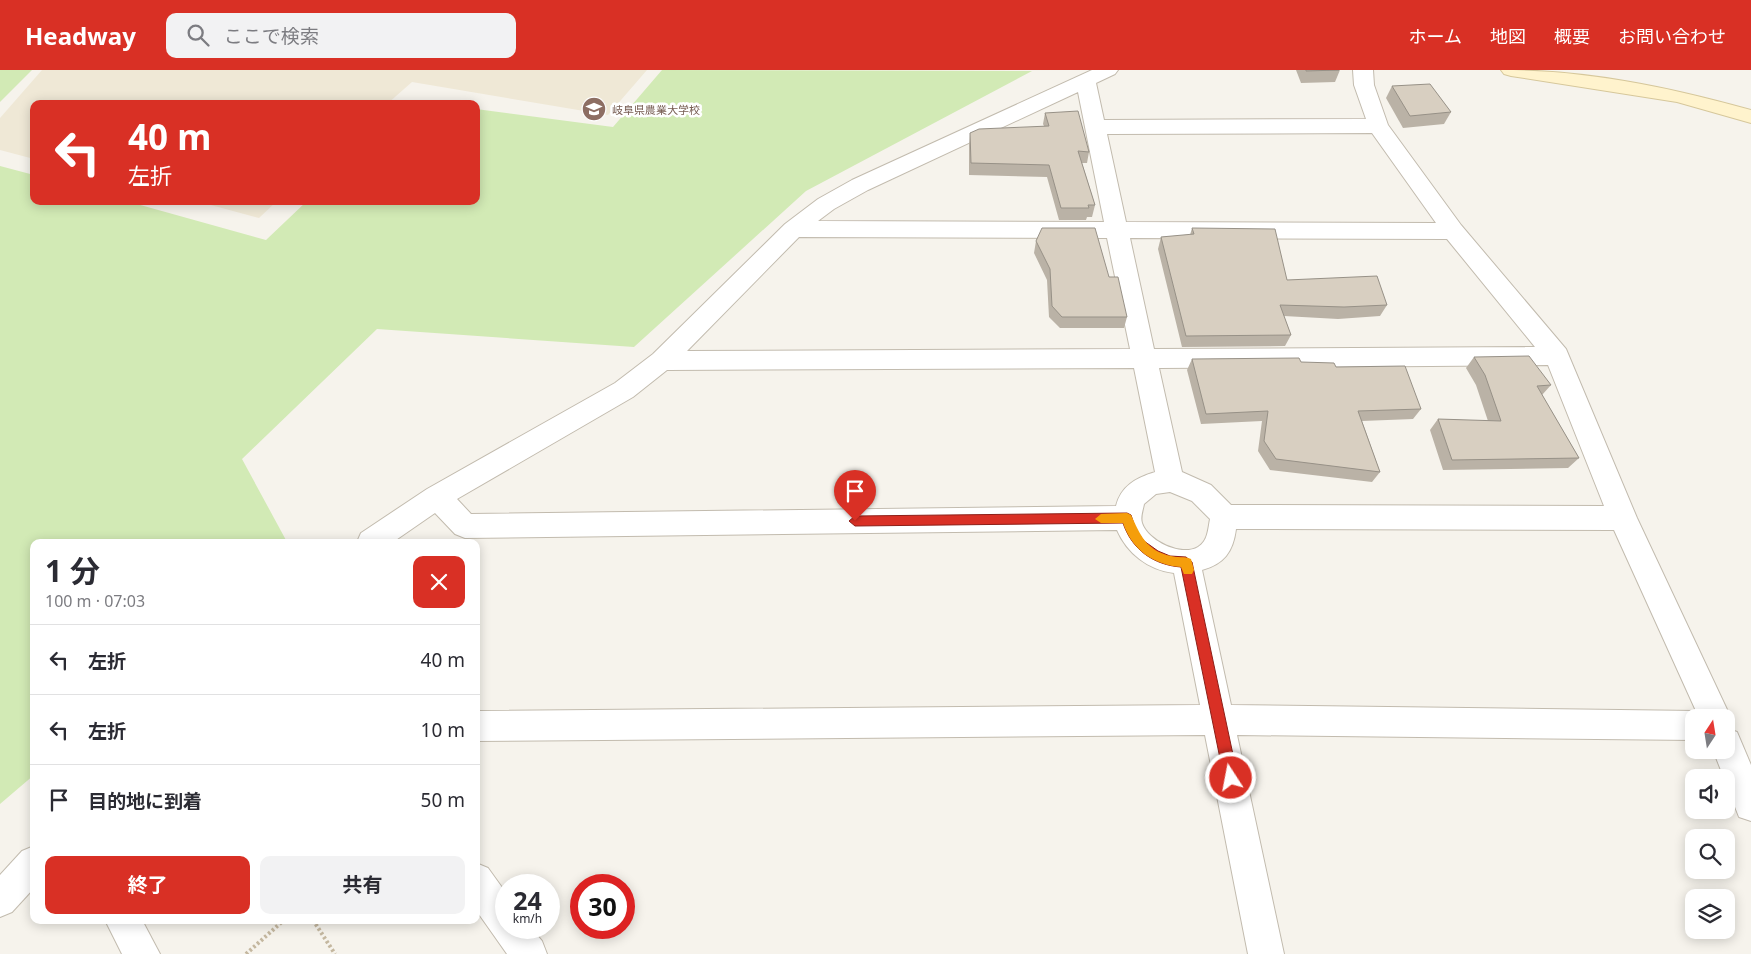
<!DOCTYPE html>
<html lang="ja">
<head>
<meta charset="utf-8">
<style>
	:root { --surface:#fff; --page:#f2f2f3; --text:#2b2b33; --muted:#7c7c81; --line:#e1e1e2; --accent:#d93025 }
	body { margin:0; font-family:"Noto Sans","Noto Sans JP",sans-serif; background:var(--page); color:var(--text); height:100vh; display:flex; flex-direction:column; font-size:19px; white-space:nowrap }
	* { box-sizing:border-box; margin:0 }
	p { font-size:16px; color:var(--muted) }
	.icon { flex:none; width:28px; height:28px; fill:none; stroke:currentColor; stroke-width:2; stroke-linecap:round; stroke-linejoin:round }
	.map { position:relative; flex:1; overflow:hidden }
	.panel { position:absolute; left:30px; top:469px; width:450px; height:385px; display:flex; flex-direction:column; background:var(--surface); border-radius:10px; box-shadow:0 2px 12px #0003 }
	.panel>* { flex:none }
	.hud { position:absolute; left:30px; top:30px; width:450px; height:105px; border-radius:10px; box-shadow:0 2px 12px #0003; background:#d93025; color:#fff; overflow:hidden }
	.needle { width:32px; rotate:12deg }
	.fabs { position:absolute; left:1685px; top:639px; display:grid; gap:10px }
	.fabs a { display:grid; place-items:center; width:50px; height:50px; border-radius:10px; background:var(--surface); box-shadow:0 2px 12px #0003; font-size:25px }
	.speed { position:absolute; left:495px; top:804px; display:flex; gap:10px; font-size:25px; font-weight:700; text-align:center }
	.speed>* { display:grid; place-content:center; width:65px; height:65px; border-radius:50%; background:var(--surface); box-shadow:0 2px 12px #0003; line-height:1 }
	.speed small { font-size:12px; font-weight:400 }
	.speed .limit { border:8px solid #d22; background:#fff; color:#111 }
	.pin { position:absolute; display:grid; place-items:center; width:42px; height:42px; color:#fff; margin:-51px -21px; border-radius:50% 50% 50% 0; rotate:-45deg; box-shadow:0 0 5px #0007 }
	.pin .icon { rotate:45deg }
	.me { position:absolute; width:55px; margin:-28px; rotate:349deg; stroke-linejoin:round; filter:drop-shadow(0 0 4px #0008) }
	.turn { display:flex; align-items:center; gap:18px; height:105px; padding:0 15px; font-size:22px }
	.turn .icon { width:65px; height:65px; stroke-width:2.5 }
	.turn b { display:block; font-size:35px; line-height:42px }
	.round { display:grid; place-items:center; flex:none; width:52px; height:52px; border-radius:10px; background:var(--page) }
	.headline { display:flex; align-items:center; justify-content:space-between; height:85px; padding:0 15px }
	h1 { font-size:30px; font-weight:700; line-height:38px }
	.primary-button { display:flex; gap:10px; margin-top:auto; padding:10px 15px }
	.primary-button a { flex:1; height:58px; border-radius:10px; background:var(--accent); color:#fff; font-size:20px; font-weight:700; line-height:58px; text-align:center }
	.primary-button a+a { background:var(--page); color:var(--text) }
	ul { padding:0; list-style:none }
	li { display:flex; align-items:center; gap:15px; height:70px; padding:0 15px; border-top:1px solid var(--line) }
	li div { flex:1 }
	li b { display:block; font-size:19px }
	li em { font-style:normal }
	header { display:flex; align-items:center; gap:30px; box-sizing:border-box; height:70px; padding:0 25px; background:var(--accent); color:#fff }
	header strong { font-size:24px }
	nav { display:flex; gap:28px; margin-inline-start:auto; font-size:18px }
	.search { width:350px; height:45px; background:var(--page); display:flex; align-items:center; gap:12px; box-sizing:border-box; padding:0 18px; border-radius:10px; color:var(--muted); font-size:19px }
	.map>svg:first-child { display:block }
	.education { fill:#efe8d6 }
	.green { fill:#d2eab5 }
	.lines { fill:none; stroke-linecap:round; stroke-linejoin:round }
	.street-casing { stroke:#c2bbae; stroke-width:2 }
	.secondary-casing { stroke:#d6c79b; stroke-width:2 }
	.path { stroke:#c4b79f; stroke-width:4; stroke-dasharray:2.5 2.5; stroke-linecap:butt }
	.street { fill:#fff; fill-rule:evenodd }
	.secondary { fill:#fff3cd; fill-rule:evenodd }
	.wall { fill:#bab2a6 }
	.building { fill:#d8cfc1; stroke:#979187 }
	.route { fill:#d93025; stroke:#8d1f18 }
	.slow { fill:#f59e0b }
	.labels { text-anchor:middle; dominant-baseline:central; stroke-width:5; stroke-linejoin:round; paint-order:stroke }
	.far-education-label { font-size:11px; fill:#785e54; stroke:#fff; text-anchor:start }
</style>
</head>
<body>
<header>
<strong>Headway</strong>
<div class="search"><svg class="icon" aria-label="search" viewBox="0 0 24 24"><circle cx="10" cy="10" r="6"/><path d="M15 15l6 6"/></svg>ここで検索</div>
<nav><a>ホーム</a><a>地図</a><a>概要</a><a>お問い合わせ</a></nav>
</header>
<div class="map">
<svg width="1751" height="884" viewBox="0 0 1751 884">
	<rect width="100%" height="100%" fill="#f6f3ec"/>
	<g class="education">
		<path d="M42 0H647L608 45 412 12 387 34H34V89L0 80V48Z"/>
		<path d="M196 131H277L259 148Z"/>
	</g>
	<g class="green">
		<path d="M0 0H32L0 32Z"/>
		<path d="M662 0 1032 1 806 121 634 277 377 259 242 389 287 472H34V705L0 734V96L34 105V131H126L266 170 307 131H476V39L613 57Z"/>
	</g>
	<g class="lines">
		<g class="street-casing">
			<g id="street">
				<path d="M1092 0H1118L1115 4 1096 13 1104 50 1366 49 1354 15 1353 0H1373L1374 15 1388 55 1461 155 1566 279 1637 448 1731 648 1726 658 1737 662 1751 695V751L1739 747 1726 714V708H1724L1713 680H1726V648H1694V670L1237 665 1284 884H1248L1205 665 476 671V641L1200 635 1174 503C1148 500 1127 483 1117 460L465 468 455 464 435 443 393 472H357L361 463 427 419 615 313 653 284 785 154 818 129 852 110ZM1078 22 1104 152 818 151 834 139 868 120ZM1372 63 1436 153 1126 152 1107 64ZM799 167 1107 168 1130 279 687 281ZM1130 168 1447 169 1535 277 1154 279ZM1548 295 1604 436 1231 435 1211 415 1182 402 1159 298ZM1134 298 1155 402C1136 408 1121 416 1116 436L471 444 457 429 633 327 667 300ZM1170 422 1192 431 1210 449C1208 459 1208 471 1198 477 1181 487 1148 471 1142 453 1140 447 1143 440 1144 434L1156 424ZM1236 459 1614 460 1696 641 1231 635 1202 500C1224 494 1233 482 1236 459Z"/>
				<path d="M34 776V818L12 842 0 847V805L22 781Z"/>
				<path d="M476 793 488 798 506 823V858H531L542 871 547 884H507L476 840Z"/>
				<path d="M105 850H142L160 884H122Z"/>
			</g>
		</g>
		<g class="secondary-casing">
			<path id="secondary" d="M1501 0C1587 0 1669 17 1751 40V53L1677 32 1511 6 1504 4Z"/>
		</g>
		<g class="path">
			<path d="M313 850 335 884"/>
			<path d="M246 884 284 850"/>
		</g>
		<use href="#street" class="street"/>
		<use href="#secondary" class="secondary"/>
	</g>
	<g class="wall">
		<path d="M1296 0H1340L1335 12 1301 13Z"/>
		<path d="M1392 16 1451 42 1444 54 1403 58 1386 28Z"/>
		<path d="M1045 43 1089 82 1087 93H1082L1095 135 1092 147H1087L1086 150H1059L1047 107 969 105V75L970 63 1044 56 1043 54Z"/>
		<path d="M1192 158 1287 210 1387 235 1380 246 1338 249 1284 246 1291 265 1285 276 1182 277 1158 179 1161 167 1190 165Z"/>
		<path d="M1036 171 1127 247 1124 258H1060L1049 247 1047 210 1034 183Z"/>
		<path d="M1474 287 1551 315 1542 325 1579 388 1568 398 1443 400 1430 360 1438 349 1488 351 1476 315 1466 298Z"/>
		<path d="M1192 289 1301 292 1336 297 1421 339 1413 349 1362 351 1380 402 1372 412 1270 400 1258 381 1262 351 1201 354 1187 300Z"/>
	</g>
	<g class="building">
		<path d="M1306 0H1339L1306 1Z"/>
		<path d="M1430 14 1451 42 1410 46 1392 16Z"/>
		<path d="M1078 41 1089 82 1078 81 1095 135H1088L1089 138H1061L1049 95 971 93 970 63 979 59 1049 56 1045 43Z"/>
		<path d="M1042 158H1095L1109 207H1118L1127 247H1062L1052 236 1050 199 1036 171Z"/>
		<path d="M1192 158 1275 159 1287 210 1377 206 1387 235 1344 237 1280 235 1291 265 1186 266 1161 167 1194 164Z"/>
		<path d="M1529 286 1551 315 1537 316 1579 388 1452 390 1438 349 1501 351 1485 305 1474 287Z"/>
		<path d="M1299 288 1301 292 1334 293 1336 297 1405 296 1421 339 1358 341 1380 402 1276 389 1264 371 1268 341 1206 344 1192 289Z"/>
	</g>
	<path class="route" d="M1127 443 1131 445 1136 460 1144 471 1158 481 1170 486 1186 487 1192 492 1238 708 1236 713 1231 715 1226 713 1224 708 1181 497C1154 495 1132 480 1123 453L855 456 849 451 855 446Z"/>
	<path class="slow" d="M1127 443 1131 445C1140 464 1146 481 1171 486 1177 488 1184 486 1191 489L1194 500 1192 504H1184L1181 497C1154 495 1132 480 1123 453H1101L1095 449 1101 444Z"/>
	<defs>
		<g id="university-disc" transform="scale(1.25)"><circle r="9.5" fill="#8d6e63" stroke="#fff"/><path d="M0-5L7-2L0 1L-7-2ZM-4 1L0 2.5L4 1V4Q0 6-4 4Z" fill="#fff"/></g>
	</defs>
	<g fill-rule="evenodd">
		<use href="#university-disc" x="594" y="39"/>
	</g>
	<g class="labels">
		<g class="far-education-label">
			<text x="612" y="39">岐阜県農業大学校</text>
		</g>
	</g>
</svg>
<div class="fabs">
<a><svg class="needle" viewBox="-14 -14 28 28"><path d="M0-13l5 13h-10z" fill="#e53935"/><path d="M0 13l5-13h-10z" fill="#7c7c81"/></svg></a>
<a><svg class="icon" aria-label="sound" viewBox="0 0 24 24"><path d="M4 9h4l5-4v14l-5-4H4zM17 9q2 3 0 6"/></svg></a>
<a><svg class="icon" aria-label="search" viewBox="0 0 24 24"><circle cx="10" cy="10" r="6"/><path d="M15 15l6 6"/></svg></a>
<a><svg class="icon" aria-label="layers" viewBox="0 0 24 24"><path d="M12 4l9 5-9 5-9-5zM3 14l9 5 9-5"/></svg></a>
</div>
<div class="speed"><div>24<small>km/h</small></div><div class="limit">30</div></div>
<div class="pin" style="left:855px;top:451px;background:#d93025"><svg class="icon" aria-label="arrive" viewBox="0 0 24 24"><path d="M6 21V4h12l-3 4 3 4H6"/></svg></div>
<svg class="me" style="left:1231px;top:708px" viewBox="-20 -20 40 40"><circle r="17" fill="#d93025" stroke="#fff" stroke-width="3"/><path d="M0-11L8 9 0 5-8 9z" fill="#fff"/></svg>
<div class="hud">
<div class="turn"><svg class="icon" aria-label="left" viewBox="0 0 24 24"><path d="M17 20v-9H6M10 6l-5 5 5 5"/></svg><div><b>40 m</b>左折</div></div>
</div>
<section class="panel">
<div class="headline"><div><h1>1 分</h1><p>100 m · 07:03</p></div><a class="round" style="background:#d93025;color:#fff"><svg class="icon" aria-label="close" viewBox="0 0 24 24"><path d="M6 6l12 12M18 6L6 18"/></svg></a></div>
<ul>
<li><svg class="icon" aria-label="left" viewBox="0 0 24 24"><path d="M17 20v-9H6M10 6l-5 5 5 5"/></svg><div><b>左折</b></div><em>40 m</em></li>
<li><svg class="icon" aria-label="left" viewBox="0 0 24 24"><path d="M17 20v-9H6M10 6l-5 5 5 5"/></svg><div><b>左折</b></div><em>10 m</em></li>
<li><svg class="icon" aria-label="arrive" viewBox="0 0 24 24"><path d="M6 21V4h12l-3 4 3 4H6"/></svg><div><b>目的地に到着</b></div><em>50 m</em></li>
</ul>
<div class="primary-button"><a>終了</a><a>共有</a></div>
</section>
</div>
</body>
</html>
